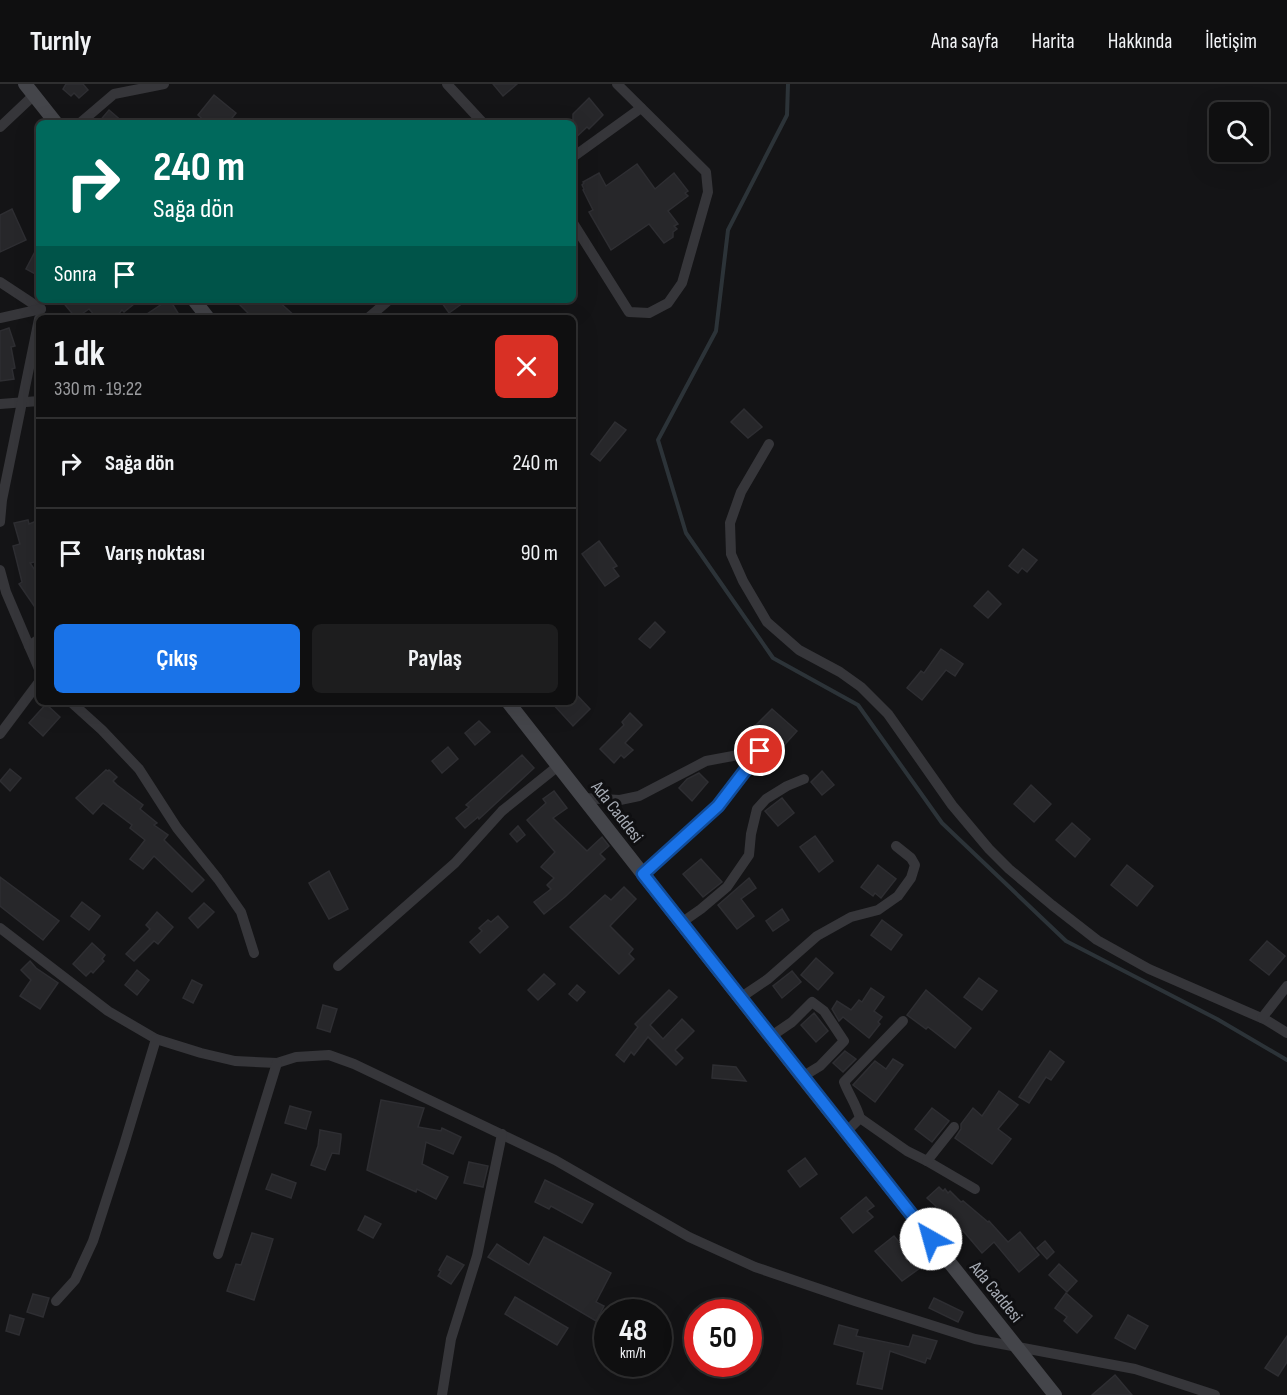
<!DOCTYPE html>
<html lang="tr">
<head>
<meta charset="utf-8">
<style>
	:root { --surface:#0f0f10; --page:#1d1d1e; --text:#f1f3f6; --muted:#9b9c9f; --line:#2f2f30; --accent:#1a73e8 }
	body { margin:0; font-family:"Sofia Sans Condensed",sans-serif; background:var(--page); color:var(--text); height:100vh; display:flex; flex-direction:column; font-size:22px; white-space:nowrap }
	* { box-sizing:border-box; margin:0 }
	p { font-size:20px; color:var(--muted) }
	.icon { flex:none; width:33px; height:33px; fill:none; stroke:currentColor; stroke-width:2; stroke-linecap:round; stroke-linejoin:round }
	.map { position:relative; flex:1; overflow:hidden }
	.drawer { position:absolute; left:36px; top:231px; width:540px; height:390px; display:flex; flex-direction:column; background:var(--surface); border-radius:9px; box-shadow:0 6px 24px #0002,0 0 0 2px var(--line) }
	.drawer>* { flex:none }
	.guide { position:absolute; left:36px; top:36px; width:540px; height:183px; border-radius:9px; box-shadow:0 6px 24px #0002,0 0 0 2px var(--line); background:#00695c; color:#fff; overflow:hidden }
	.controls { position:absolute; left:1209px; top:18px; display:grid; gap:12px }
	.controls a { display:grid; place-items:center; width:60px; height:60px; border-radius:9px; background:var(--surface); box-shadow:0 6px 24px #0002,0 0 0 2px var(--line); font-size:30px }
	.speed { position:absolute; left:594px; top:1215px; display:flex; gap:12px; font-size:30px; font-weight:700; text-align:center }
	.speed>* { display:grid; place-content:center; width:78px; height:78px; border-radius:50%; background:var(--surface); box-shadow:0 6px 24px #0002,0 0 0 2px var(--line); line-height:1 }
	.speed small { font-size:15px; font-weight:400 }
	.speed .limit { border:9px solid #d22; background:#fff; color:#111 }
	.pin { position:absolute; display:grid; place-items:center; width:51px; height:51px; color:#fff; margin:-26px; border:3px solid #fff; border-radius:50%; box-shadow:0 2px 6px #0007 }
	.me { position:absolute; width:66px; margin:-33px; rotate:322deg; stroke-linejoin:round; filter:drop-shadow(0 0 4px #0008) }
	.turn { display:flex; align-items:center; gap:21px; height:126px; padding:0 18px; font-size:27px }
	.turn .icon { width:78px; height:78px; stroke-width:2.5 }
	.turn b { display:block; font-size:42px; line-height:51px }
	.then { display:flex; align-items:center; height:57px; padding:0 18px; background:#0003; gap:12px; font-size:22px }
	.round { display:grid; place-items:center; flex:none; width:63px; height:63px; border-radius:9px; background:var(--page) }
	.headline { display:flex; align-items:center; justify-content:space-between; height:102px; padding:0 18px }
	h1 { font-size:36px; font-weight:700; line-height:45px }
	.primary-button { display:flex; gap:12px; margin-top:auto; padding:12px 18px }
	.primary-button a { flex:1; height:69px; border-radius:9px; background:var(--accent); color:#fff; font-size:24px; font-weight:700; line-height:69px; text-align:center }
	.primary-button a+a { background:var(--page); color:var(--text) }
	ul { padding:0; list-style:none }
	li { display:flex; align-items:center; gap:18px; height:90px; padding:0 18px; border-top:2px solid var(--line) }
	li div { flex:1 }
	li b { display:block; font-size:22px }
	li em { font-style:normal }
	header { display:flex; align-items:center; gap:36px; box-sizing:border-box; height:84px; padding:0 30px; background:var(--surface); border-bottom:2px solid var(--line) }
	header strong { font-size:28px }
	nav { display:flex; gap:33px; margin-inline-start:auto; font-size:21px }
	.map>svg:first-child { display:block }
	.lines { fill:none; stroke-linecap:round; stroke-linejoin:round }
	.stream { stroke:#2c3338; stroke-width:4 }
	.building { fill:#27272a; stroke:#2e2e32; stroke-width:1.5 }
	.street { stroke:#36363a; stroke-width:10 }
	.secondary { stroke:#44454a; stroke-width:14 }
	.route-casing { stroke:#114b97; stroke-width:15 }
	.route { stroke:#1a73e8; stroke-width:10 }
	.labels { text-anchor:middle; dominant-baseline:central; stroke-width:6; stroke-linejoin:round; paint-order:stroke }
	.street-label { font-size:18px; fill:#a7acb5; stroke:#0f0f11 }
</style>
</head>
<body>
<header>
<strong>Turnly</strong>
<nav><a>Ana sayfa</a><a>Harita</a><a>Hakkında</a><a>İletişim</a></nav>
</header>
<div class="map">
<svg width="1287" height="1311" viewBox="0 0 1287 1311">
	<rect width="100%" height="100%" fill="#141416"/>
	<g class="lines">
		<path class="stream" d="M788 0 787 31 728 146 716 247 658 356 686 449 773 574 858 621 942 739 1066 857 1217 935 1287 976"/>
	</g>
	<g class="building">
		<path d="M66 0H83L88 6 79 14 74 9 71 12 63 5Z"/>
		<path d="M493 0H517L503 12Z"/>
		<path d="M214 11 236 29 228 39H207L198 31Z"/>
		<path d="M589 14 603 31 589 45 587 43 573 56V30Z"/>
		<path d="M109 26 124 39H98Z"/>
		<path d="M637 80 655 105 674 89 688 107 685 109 688 112 668 127 678 140 674 142 677 145 673 148V153L664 159 649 140 611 166 589 128 593 126 583 106 584 105 582 101 584 99 583 98 599 89 606 102Z"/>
		<path d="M12 125 26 156 0 168V131Z"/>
		<path d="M39 160V192L26 185Z"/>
		<path d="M61 216H139L124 228 122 226 115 234H97L89 225 76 234Z"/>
		<path d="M170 216 181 234H141L168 216Z"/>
		<path d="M235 216H277L297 234H253Z"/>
		<path d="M440 216H467L449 229Z"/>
		<path d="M9 244 15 262 11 263 15 284 12 285 14 295 0 297V247Z"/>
		<path d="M744 325 762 343 748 354 731 338Z"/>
		<path d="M615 338 626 346 600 377 591 370Z"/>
		<path d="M28 436 29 440 39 436V452L35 454 39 477 30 479 39 492V529L19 500 22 498 13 462 20 460 14 439Z"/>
		<path d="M599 457 617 482 613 484 619 492 605 502 582 470Z"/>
		<path d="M1023 465 1037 476 1027 488 1022 484 1018 489 1009 482Z"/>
		<path d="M988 507 1001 520 988 534 974 522Z"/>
		<path d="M655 538 665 548 650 564 639 555Z"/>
		<path d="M941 565 963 580 955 592 946 586 922 616 907 604 921 587 924 589Z"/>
		<path d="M573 607 590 625 573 642 551 618H573Z"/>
		<path d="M46 620 60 633 43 652 29 639Z"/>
		<path d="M772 625 797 647 778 668 759 650 760 649 754 643Z"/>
		<path d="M630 629 642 641 625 659 633 666 624 674 621 671 614 679 600 665 624 641 622 638Z"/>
		<path d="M479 637 490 648 475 661 465 649Z"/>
		<path d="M448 663 458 675 442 689 432 677Z"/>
		<path d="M522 671 534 684 479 735 478 733 465 744 456 734 469 723 466 721Z"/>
		<path d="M10 685 21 694 10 707 0 697Z"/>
		<path d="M106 686 108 687 109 686 117 693 113 697 117 701 143 721 140 725 157 739 154 741 168 751 164 756 204 796 192 808 154 772 143 785 130 775 145 756 130 744 132 741 103 719 93 730 76 714Z"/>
		<path d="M822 687 834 701 822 711 811 698Z"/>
		<path d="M699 689 708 698 692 717 679 704 687 695Z"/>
		<path d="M1031 701 1051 720 1034 738 1014 720Z"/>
		<path d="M554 707 567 724 553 734 587 767 602 753 609 762 600 770 605 775 565 813 544 830 534 818 551 805 547 801 554 794 541 783 555 768 527 736 546 719 543 715Z"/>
		<path d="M782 714 794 729 778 742 765 727Z"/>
		<path d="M1072 739 1090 755 1075 773 1056 756Z"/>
		<path d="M518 742 525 751 517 758 510 750Z"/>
		<path d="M815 752 833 777 819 788 800 763Z"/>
		<path d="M701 775 722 798 703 813 683 790Z"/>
		<path d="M878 781 896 795 881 814 875 809 873 812 861 803Z"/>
		<path d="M1127 781 1153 802 1137 822 1111 801Z"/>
		<path d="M329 787 348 825 329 835 309 799Z"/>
		<path d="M0 793 59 837 43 856 0 822Z"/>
		<path d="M749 794 756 804 741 815 754 832 737 845 718 821Z"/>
		<path d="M624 803 636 815 610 842 633 865 629 870 634 875 619 890 570 843 605 811 611 816Z"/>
		<path d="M82 818 100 832 89 846 71 832Z"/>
		<path d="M204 819 214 828 198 844 189 834Z"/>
		<path d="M782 825 789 836 773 847 766 837Z"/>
		<path d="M157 828 173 843 158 860 154 857 134 877 126 870 150 845 146 841Z"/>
		<path d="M498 832 508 843 480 869 470 858 482 847 479 844 488 836 491 838Z"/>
		<path d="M882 836 902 851 891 866 871 851Z"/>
		<path d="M1267 857 1285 872 1269 891 1250 876Z"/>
		<path d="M92 859 105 871 102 875 104 877 93 889 91 887 86 892 73 880Z"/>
		<path d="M816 874 833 889 818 906 801 891Z"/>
		<path d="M30 877 36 884 58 899 40 925 20 912 31 896 21 886Z"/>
		<path d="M137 886 149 896 137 911 125 901Z"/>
		<path d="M792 887 801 898 782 914 773 902Z"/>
		<path d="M544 890 555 900 538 916 528 906Z"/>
		<path d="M979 894 997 907 982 926 964 913Z"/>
		<path d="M192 896 202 901 193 919 183 914Z"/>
		<path d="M577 901 585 908 577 917 569 910Z"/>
		<path d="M871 904 884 913 874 927 882 933 878 938 880 940 869 954 843 933 839 937 832 925 837 917 851 926 859 916 862 918Z"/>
		<path d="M669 906 677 913 650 941 663 955 682 935 694 947 675 966 683 974 676 981 648 953 634 971 631 968 624 978 616 971 638 943 635 940Z"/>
		<path d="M926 906 971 944 955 964 928 943 926 945 907 931Z"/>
		<path d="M323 921 337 925 330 948 317 944Z"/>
		<path d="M814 929 828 947 816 958 801 941Z"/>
		<path d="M845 967 856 975 843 988 833 979Z"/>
		<path d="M1050 967 1064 978 1051 996 1046 993 1029 1019 1019 1013Z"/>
		<path d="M893 975 903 981 875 1018 853 1001 875 977 886 985Z"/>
		<path d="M713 981 736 983 746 997 712 994Z"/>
		<path d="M999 1007 1018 1021 998 1045 1011 1055 992 1080 955 1054 961 1045V1040L973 1024 982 1032Z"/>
		<path d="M381 1016 424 1024 418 1043 441 1047 442 1044 461 1053 453 1070 426 1058 422 1080 448 1093 436 1115 417 1105 416 1108 367 1086Z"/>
		<path d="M290 1022 311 1028 306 1045 285 1039Z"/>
		<path d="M932 1024 949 1037 932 1058 915 1045Z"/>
		<path d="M320 1046 341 1050V1054L339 1070 332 1069 325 1086 311 1081 318 1062Z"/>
		<path d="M805 1074 817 1090 800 1103 788 1087Z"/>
		<path d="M469 1078 488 1082 483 1103 464 1099Z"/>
		<path d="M272 1090 296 1099 291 1114 266 1105Z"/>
		<path d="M545 1096 593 1120 582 1139 551 1122 549 1125 535 1118Z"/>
		<path d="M939 1103 943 1107 945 1105 948 1109 950 1107 961 1118 963 1117 988 1138 989 1137 1008 1158 1020 1148 1039 1171 1019 1188 994 1158 982 1169 965 1149 927 1114Z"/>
		<path d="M866 1113 874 1122 867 1127 873 1133 853 1149 841 1134Z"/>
		<path d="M365 1132 381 1140 373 1154 358 1146Z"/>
		<path d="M252 1149 273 1155 254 1216 227 1207 236 1180 241 1181Z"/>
		<path d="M894 1152 920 1184 902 1197 875 1167Z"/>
		<path d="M544 1153 611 1189 596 1218 604 1222 596 1237 488 1173 497 1160 529 1181Z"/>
		<path d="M1045 1157 1054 1168 1047 1175 1037 1164Z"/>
		<path d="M447 1172 464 1181 451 1200 438 1192 441 1187 439 1186Z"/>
		<path d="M1059 1180 1077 1197 1067 1208 1049 1191Z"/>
		<path d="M1066 1209 1092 1232 1077 1249 1064 1237 1067 1233 1055 1224Z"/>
		<path d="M33 1210 49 1214 43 1233 27 1228Z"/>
		<path d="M515 1213 568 1244 557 1261 505 1230Z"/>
		<path d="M934 1214 963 1228 958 1238 929 1224Z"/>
		<path d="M10 1231 24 1235 19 1251 6 1247Z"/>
		<path d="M1128 1231 1148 1242 1135 1265 1115 1254Z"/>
		<path d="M839 1241 858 1246 856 1252 909 1263 913 1251 937 1257 930 1275 927 1274 925 1279 890 1267 882 1305 857 1300 864 1268 834 1260Z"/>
		<path d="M1287 1252V1278L1278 1292 1265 1284Z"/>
		<path d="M1115 1291 1132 1311H1092Z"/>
	</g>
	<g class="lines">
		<g class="street">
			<path d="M447 0 483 39"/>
			<path d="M80 39 114 10 164 0"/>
			<path d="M0 43 34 11"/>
			<path d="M573 73 641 24"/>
			<path d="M573 139 629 228 649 229 668 219 682 199 708 108 706 88 617 0"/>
			<path d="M0 198 41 225"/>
			<path d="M0 234 41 225"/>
			<path d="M368 234 389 216"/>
			<path d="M0 320 39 317"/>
			<path d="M769 360 741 408 730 439 731 470 743 497 767 538 799 566 840 588 861 603 888 630 952 721 989 765 1009 785 1052 821 1097 856 1149 885 1266 936 1287 949"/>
			<path d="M0 438 2 416 39 235"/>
			<path d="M0 486 6 508 29 562"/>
			<path d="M39 555 29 562 39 585"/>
			<path d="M71 618 102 646 139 685 177 744 218 795 241 828 254 869"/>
			<path d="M0 650 39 598"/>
			<path d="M583 714 620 716 639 712 706 677 760 667 718 722 643 790"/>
			<path d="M681 839 701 825 727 803 749 771 751 750 757 725 766 715 787 702 804 695"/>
			<path d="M0 844 108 927 156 955 201 969 235 977 277 979 296 973 329 971 354 980 555 1076 689 1153 755 1183 855 1217 975 1255 1135 1285 1215 1311"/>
			<path d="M338 882 455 779 502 727 558 682"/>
			<path d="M740 914 768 895 817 852 851 833 878 826 898 812 911 794 915 781 911 774 896 762"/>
			<path d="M1262 934 1287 902"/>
			<path d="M770 953 792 938 812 918 824 927 844 957 820 982 802 993"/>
			<path d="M860 1034 907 1067 927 1077 975 1105"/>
			<path d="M846 1048 860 1034C856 1020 849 1011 844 998L903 937"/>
			<path d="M927 1077 954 1043"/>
			<path d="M218 1170 277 979"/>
			<path d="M56 1217 75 1196 93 1157 124 1061 156 955"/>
			<path d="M442 1311 451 1255 477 1172 502 1050"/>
		</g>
		<g class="secondary">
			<path d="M25 0 56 39"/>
			<path d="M194 216 208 234"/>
			<path d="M508 618 802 993 1055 1311"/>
		</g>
	</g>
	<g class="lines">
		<g class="route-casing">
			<path id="route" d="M760 667 718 722 643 790 931 1155"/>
		</g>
		<use href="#route" class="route"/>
	</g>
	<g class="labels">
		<g class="street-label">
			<text transform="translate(617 728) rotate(52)">Ada Caddesi</text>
			<text transform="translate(996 1208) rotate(51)">Ada Caddesi</text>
		</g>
	</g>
</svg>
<div class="controls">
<a><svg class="icon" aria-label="search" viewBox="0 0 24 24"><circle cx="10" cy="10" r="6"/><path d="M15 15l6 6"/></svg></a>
</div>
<div class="speed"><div>48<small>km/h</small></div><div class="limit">50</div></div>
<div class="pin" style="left:760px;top:667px;background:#d93025"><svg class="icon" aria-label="arrive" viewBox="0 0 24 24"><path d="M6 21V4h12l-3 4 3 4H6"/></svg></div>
<svg class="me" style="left:931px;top:1155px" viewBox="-20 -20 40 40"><circle r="19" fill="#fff"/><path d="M0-13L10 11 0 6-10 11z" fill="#1a73e8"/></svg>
<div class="guide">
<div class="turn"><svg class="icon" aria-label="right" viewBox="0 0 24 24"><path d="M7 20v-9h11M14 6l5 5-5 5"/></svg><div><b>240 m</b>Sağa dön</div></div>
<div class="then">Sonra<svg class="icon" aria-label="arrive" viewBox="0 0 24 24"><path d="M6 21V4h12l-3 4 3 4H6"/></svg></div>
</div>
<section class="drawer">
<div class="headline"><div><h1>1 dk</h1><p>330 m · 19:22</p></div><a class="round" style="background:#d93025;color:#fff"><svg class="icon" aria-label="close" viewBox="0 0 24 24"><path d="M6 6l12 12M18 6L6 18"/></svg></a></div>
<ul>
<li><svg class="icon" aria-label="right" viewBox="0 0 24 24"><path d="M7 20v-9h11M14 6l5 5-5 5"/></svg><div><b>Sağa dön</b></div><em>240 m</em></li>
<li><svg class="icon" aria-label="arrive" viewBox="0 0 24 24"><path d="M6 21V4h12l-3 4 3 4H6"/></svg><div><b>Varış noktası</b></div><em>90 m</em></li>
</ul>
<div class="primary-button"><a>Çıkış</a><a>Paylaş</a></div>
</section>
</div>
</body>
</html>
